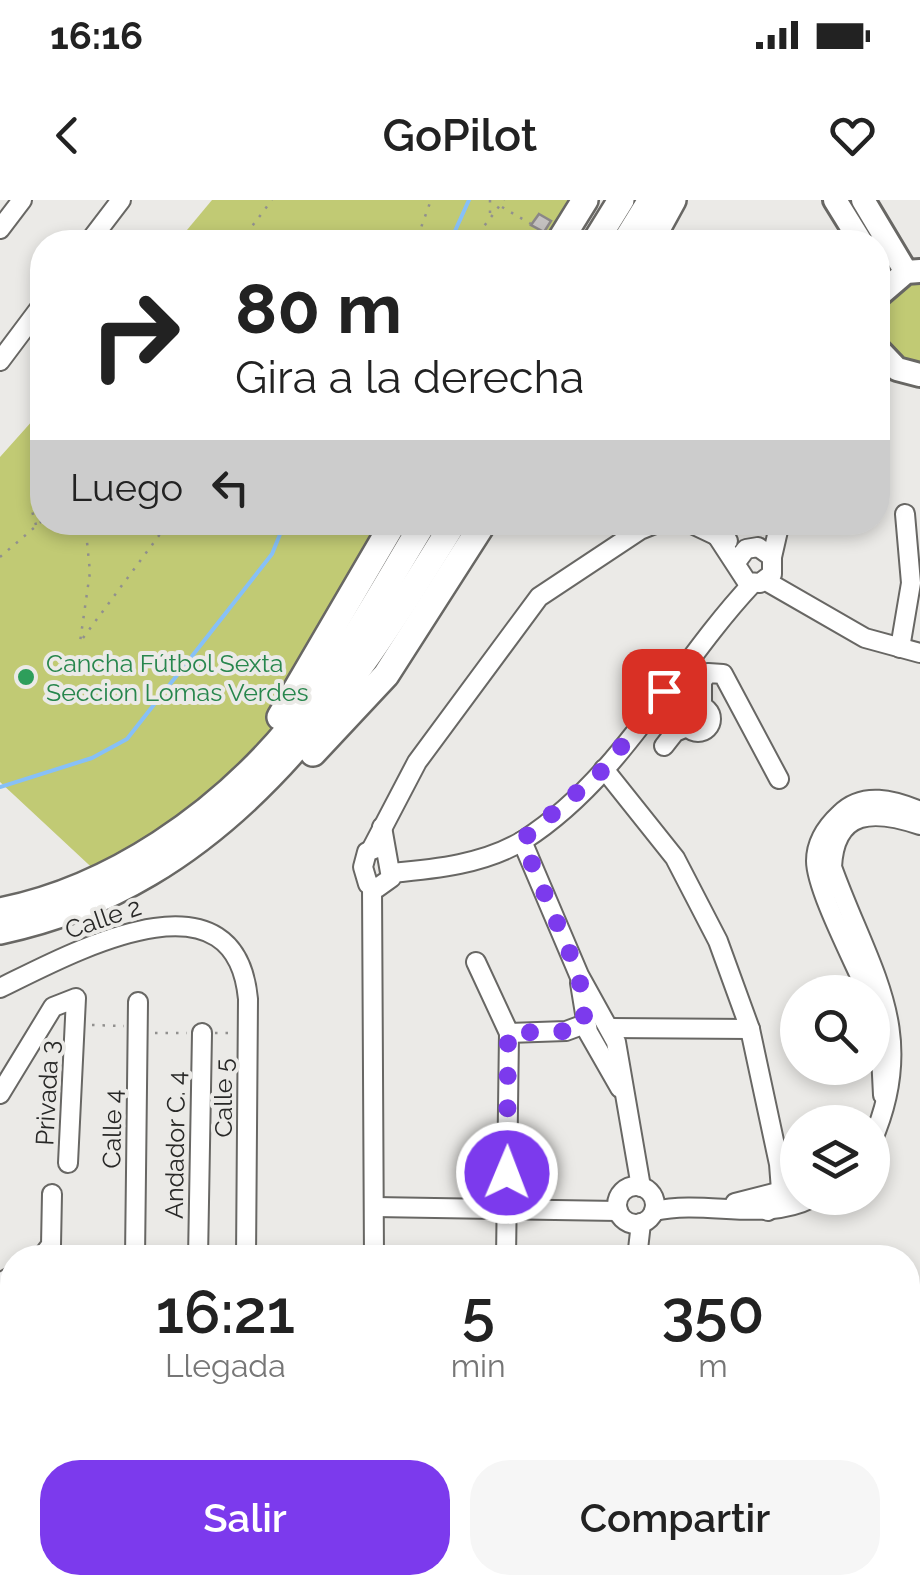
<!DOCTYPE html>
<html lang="es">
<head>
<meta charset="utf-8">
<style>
	:root { --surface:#fff; --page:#f6f6f6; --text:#222; --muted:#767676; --accent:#7c3aed }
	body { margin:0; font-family:Raleway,sans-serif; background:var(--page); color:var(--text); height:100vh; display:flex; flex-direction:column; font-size:38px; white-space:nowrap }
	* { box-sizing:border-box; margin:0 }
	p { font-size:32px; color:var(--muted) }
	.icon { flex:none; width:55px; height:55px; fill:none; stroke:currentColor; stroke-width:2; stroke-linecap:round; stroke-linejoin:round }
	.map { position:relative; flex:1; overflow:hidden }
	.drawer { position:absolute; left:0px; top:1045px; width:920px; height:350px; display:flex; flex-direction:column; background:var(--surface); border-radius:40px 40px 0 0; box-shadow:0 5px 15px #0003 }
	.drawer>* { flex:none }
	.hud { position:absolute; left:30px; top:30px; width:860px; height:305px; border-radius:40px; box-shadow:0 5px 15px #0003; background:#fff; color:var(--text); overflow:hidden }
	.buttons { position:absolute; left:780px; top:775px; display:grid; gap:20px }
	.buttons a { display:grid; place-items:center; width:110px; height:110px; border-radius:50%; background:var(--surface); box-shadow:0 5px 15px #0003; font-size:50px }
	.pin { position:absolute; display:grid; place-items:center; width:85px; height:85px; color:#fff; margin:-42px; border-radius:20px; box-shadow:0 5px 15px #0006 }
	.me { position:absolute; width:110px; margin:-55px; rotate:1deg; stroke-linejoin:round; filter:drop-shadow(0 0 8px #0008) }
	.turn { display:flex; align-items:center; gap:35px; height:210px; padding:0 40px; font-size:45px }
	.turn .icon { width:130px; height:130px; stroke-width:2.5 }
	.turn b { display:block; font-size:70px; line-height:85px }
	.then { display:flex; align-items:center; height:95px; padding:0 40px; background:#0003; gap:20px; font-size:38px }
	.eta { display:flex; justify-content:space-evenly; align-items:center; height:170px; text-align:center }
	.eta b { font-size:60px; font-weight:600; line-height:70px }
	.cta { display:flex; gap:20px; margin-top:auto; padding:20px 40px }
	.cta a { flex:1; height:115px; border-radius:40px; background:var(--accent); color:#fff; font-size:40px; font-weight:600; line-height:115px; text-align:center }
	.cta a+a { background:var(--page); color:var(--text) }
	.status { display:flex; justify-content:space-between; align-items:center; height:70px; padding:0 50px; background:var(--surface); direction:ltr }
	.status svg { height:28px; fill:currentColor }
	header { display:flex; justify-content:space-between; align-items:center; height:130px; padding:0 40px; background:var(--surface); font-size:45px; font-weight:600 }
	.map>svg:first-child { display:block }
	.green { fill:#c1ca74 }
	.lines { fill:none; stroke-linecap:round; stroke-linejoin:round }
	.stream { stroke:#87c0f7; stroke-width:4 }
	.building { fill:#c4c1c0; stroke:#8b8787; stroke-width:2.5 }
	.minor-casing { stroke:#686764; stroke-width:22 }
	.major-casing { stroke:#686764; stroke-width:28 }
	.highway-casing { stroke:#686764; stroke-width:30 }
	.path { stroke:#91908e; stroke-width:2.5; stroke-dasharray:2.5 8; stroke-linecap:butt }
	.minor { stroke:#fff; stroke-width:18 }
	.major { stroke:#fff; stroke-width:22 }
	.highway { stroke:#fff; stroke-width:25 }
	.route { stroke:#7c3aed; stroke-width:18; stroke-dasharray:0 32.4 }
	.leisure-dot { fill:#2e9e5b; stroke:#ebeae7; stroke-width:4 }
	.labels { text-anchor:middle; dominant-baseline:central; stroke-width:8; stroke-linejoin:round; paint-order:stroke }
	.leisure-label { font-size:25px; fill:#27864d; stroke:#ebeae7; text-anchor:start }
	.street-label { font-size:25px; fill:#282827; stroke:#ebeae7 }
</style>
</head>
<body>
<div class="status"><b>16:16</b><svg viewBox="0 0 49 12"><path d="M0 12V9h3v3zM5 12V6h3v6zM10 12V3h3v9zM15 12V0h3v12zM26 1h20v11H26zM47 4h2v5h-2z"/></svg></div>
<header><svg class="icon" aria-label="back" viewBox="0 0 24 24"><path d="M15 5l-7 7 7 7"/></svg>GoPilot<svg class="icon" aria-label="heart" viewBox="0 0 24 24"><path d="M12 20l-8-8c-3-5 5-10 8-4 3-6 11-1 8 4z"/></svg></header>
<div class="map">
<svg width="920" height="1395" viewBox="0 0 920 1395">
	<rect width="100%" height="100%" fill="#ebeae7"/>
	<g class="green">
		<path d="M212 0H584L558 42H177Z"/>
		<path d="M920 73V174L878 143V99Z"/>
		<path d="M42 210V322L394 323 248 570 102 677 0 582V257Z"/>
	</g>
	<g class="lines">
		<g class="stream">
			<path d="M450 42 469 0"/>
			<path d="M0 587 92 558 127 539 272 354 285 322"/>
		</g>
	</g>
	<path class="building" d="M539 14 551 21 544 32 531 25Z"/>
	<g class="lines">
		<g class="minor-casing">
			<g id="minor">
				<path d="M0 29 22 0"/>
				<path d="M89 42 121 0"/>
				<path d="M0 161 42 105"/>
				<path d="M688 322 728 341"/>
				<path d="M717 336 747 382 760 383 772 374V357L758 347 746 349 737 361"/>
				<path d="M772 357 780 322"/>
				<path d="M766 381 865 438 920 453"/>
				<path d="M900 448 911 383 905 314"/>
				<path d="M702 506V481L708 473 723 474 779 579"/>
				<circle cx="698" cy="519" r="13"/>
				<path d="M664 546 675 532 687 527"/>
				<path d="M604 569 675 658 718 741 750 829 779 964 781 990 768 1011"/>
				<path d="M522 641 579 775 616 842 641 987"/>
				<path d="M379 647 367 652 363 667 368 684 377 688 391 678 382 627"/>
				<path d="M372 648 417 562 539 397 640 330 660 322"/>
				<path d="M391 673C436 669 485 664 524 640 621 578 675 466 752 384"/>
				<path d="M372 687 374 1058"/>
				<path d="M476 762 509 833 506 1058"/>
				<path d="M580 783 588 832 620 888"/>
				<path d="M0 788C66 756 235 661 248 799L246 1058"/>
				<path d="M867 792C855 763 816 689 816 661 816 642 827 626 840 614 863 591 894 600 920 611"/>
				<path d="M872 806 880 835 883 895"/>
				<path d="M610 828 750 829"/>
				<path d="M509 833 566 831 585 824"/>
				<path d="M0 894 53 807 76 798 68 963"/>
				<path d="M872 941C920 831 869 770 832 667 835 608 875 610 920 625"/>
				<circle cx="636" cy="1005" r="19"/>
				<path d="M735 1003 798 987"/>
				<path d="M375 1007 618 1011"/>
				<path d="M654 1011C707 999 763 1023 812 998"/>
				<path d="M41 1058 51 1045 52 994"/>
				<path d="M135 1058 138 802"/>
				<path d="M198 1058 202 833"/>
				<path d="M637 1058 641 1023"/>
				<path d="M0 1083 12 1076"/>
				<path d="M0 1387 2 1395"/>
				<path d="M65 1395V1382"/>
				<path d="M130 1395 131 1382"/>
				<path d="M191 1395V1382"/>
				<path d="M239 1395V1382"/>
				<path d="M386 1395 405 1382"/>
				<path d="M465 1395 484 1382"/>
			</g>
		</g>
		<g class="major-casing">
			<g id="major">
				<path d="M835 0 861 42"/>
				<path d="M863 0 906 72"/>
				<path d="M878 96 906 72 920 71"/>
				<path d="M878 149 897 169 920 175"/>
			</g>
		</g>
		<g class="highway-casing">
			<g id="highway">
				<path d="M559 42 585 0"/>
				<path d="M595 42 621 0"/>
				<path d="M625 42 651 0"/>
				<path d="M650 42 673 0"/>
				<path d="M280 517 394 322"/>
				<path d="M313 553 386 475 484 322"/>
				<path d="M0 711C112 689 218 615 291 527 342 465 382 391 424 322"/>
				<path d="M0 731C223 684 343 504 454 322"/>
			</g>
		</g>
		<g class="path">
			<path d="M490 0V18"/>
			<path d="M502 7 531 24"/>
			<path d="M240 42 272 0"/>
			<path d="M409 42 418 36 431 0"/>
			<path d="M472 42 504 0"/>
			<path d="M85 322 90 372 80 442 169 322"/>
			<path d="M36 325 32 311 42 294"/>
			<path d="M0 357 42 321"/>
			<path d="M92 825 124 826"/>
			<path d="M155 833H187"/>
			<path d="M215 833H232"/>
		</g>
		<use href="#minor" class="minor"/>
		<use href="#major" class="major"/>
		<use href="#highway" class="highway"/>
	</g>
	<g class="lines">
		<path class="route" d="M507 973 508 833 566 831 585 824 579 775 522 640 604 569 664 491"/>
	</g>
	<circle class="leisure-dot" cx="26" cy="477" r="10"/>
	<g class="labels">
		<g class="leisure-label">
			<text x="46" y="463">Cancha Fútbol Sexta<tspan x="46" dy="29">Seccion Lomas Verdes</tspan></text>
		</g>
		<g class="street-label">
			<text transform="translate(103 718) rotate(-19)">Calle 2</text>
			<text transform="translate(47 893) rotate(-87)">Privada 3</text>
			<text transform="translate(223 898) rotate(-90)">Calle 5</text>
			<text transform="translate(112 929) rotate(-89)">Calle 4</text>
			<text transform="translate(175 945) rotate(-89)">Andador C. 4</text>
		</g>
	</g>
</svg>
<div class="buttons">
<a><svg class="icon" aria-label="search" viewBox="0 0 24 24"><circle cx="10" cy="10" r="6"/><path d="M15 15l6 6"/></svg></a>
<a><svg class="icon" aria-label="layers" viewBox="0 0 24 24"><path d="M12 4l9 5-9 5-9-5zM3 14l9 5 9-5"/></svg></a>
</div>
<div class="pin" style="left:664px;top:491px;background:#d93025"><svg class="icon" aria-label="arrive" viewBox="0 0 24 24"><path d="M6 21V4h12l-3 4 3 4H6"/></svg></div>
<svg class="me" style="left:507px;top:973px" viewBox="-20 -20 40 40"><circle r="17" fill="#7c3aed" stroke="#fff" stroke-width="3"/><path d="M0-11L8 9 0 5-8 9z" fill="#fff"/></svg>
<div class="hud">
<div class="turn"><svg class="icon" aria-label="right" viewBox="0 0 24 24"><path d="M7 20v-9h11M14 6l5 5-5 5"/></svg><div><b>80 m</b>Gira a la derecha</div></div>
<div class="then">Luego<svg class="icon" aria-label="left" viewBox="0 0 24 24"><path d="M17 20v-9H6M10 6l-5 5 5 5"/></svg></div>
</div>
<section class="drawer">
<div class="eta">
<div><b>16:21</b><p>Llegada</p></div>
<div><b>5</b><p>min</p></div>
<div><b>350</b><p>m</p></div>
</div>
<div class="cta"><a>Salir</a><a>Compartir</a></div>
</section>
</div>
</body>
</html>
